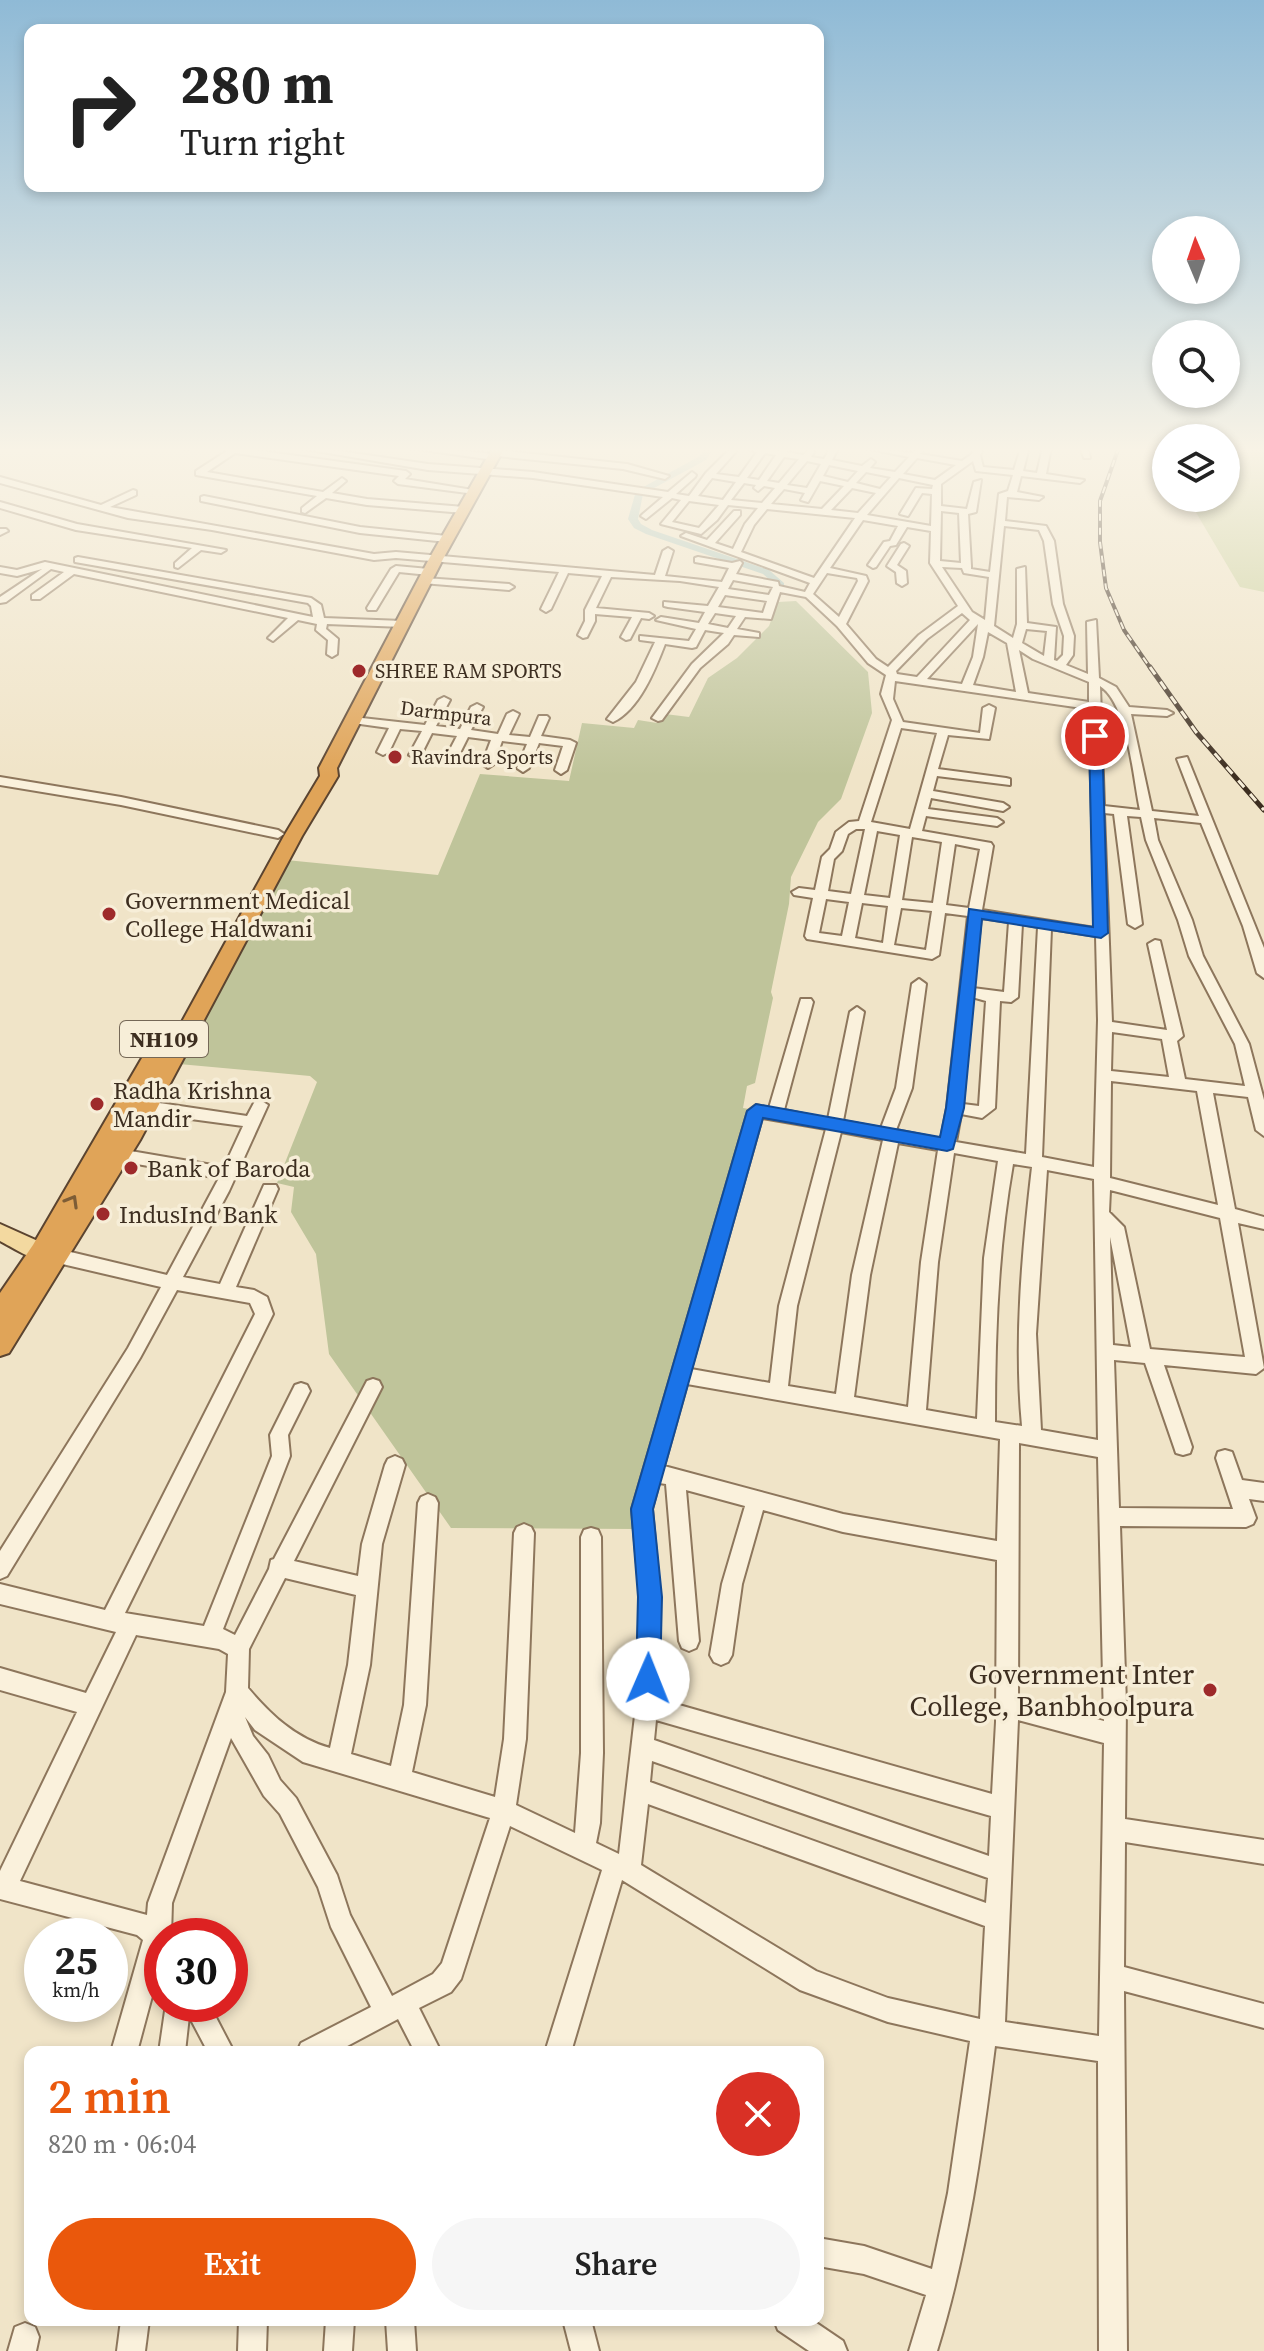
<!DOCTYPE html>
<html lang="en">
<head>
<meta charset="utf-8">
<style>
	:root { --surface:#fff; --page:#f6f6f6; --text:#222; --muted:#767676; --accent:#ea580c }
	body { margin:0; font-family:"Source Serif 4",serif; background:var(--page); color:var(--text); height:100vh; display:flex; flex-direction:column; font-size:30px; white-space:nowrap }
	* { box-sizing:border-box; margin:0 }
	p { font-size:26px; color:var(--muted) }
	.icon { flex:none; width:44px; height:44px; fill:none; stroke:currentColor; stroke-width:2; stroke-linecap:round; stroke-linejoin:round }
	.map { position:relative; flex:1; overflow:hidden }
	.sheet { position:absolute; left:24px; top:2046px; width:800px; height:280px; display:flex; flex-direction:column; background:var(--surface); border-radius:16px; box-shadow:0 4px 12px #0003 }
	.sheet>* { flex:none }
	.top-card { position:absolute; left:24px; top:24px; width:800px; height:168px; border-radius:16px; box-shadow:0 4px 12px #0003; background:#fff; color:var(--text); overflow:hidden }
	.needle { width:52px; rotate:358deg }
	.controls { position:absolute; left:1152px; top:216px; display:grid; gap:16px }
	.controls a { display:grid; place-items:center; width:88px; height:88px; border-radius:50%; background:var(--surface); box-shadow:0 4px 12px #0003; font-size:40px }
	.speed { position:absolute; left:24px; top:1918px; display:flex; gap:16px; font-size:40px; font-weight:700; text-align:center }
	.speed>* { display:grid; place-content:center; width:104px; height:104px; border-radius:50%; background:var(--surface); box-shadow:0 4px 12px #0003; line-height:1 }
	.speed small { font-size:20px; font-weight:400 }
	.speed .limit { border:12px solid #d22; background:#fff; color:#111 }
	.pin { position:absolute; display:grid; place-items:center; width:68px; height:68px; color:#fff; margin:-34px; border:4px solid #fff; border-radius:50%; box-shadow:0 2px 8px #0007 }
	.me { position:absolute; width:88px; margin:-44px; rotate:1deg; stroke-linejoin:round; filter:drop-shadow(0 0 6px #0008) }
	.turn { display:flex; align-items:center; gap:28px; height:168px; padding:0 24px; font-size:36px }
	.turn .icon { width:104px; height:104px; stroke-width:2.5 }
	.turn b { display:block; font-size:56px; line-height:68px }
	.round { display:grid; place-items:center; flex:none; width:84px; height:84px; border-radius:42px; background:var(--page) }
	.headline { display:flex; align-items:center; justify-content:space-between; height:136px; padding:0 24px }
	h1 { font-size:48px; font-weight:600; line-height:60px; color:var(--accent) }
	.cta { display:flex; gap:16px; margin-top:auto; padding:16px 24px }
	.cta a { flex:1; height:92px; border-radius:48px; background:var(--accent); color:#fff; font-size:32px; font-weight:600; line-height:92px; text-align:center }
	.cta a+a { background:var(--page); color:var(--text) }
	.map>svg:first-child { display:block }
	.green { fill:#c9cf9b }
	.cemetery { fill:#bfc49a }
	.lines { fill:none; stroke-linecap:round; stroke-linejoin:round }
	.canal { fill:#a9c4bc; fill-rule:evenodd }
	.minor-casing { stroke:#8d765c; stroke-width:4 }
	.major-casing { stroke:#5b4430; stroke-width:4 }
	.highway-casing { stroke:#5b4430; stroke-width:4 }
	.minor { fill:#faf1dc; fill-rule:evenodd }
	.major { fill:#f3d9a0; fill-rule:evenodd }
	.highway { fill:#e0a458; fill-rule:evenodd }
	.rail-far1-casing { stroke:#3d2e20; stroke-width:4 }
	.rail-casing { stroke:#3d2e20; stroke-width:5 }
	.rail-far1 { stroke:#f7eed8; stroke-width:2; stroke-dasharray:7; stroke-linecap:butt }
	.rail { stroke:#f7eed8; stroke-width:3; stroke-dasharray:9; stroke-linecap:butt }
	.oneway { stroke:#7e5d36 }
	.route { fill:#1a73e8; stroke:#114b97; stroke-width:2 }
	.poi-dot { fill:#9e2a2b; stroke:#f7eed8; stroke-width:3 }
	.labels { text-anchor:middle; dominant-baseline:central; stroke-width:7; stroke-linejoin:round; paint-order:stroke }
	.far-poi-label { font-size:20px; fill:#3d2e20; stroke:#f7eed8; text-anchor:start }
	.far-street-label { font-size:20px; fill:#3d2e20; stroke:#f7eed8 }
	.shield { fill:#f7eed8; stroke:#756857; stroke-width:2 }
	.shield-label { font-size:22px; font-weight:bold; fill:#3d2e20 }
	.poi-label { font-size:24px; fill:#3d2e20; stroke:#f7eed8; text-anchor:start }
	.near-poi-label { font-size:28px; fill:#3d2e20; stroke:#f7eed8; text-anchor:end }
</style>
</head>
<body>
<div class="map">
<svg width="1264" height="2351" viewBox="0 0 1264 2351">
	<rect width="100%" height="100%" fill="#f0e4c8"/>
	<path class="green" d="M1226 447H1264V592L1240 587 1191 504 1194 498H1226Z"/>
	<path class="cemetery" d="M796 601 868 672 872 713 841 799 818 822 791 877 789 904 771 992 773 998 755 1083 747 1086 743 1108 749 1109 652 1437 636 1506V1529L451 1528 329 1354 316 1254 291 1212 294 1187 277 1183 317 1082 310 1076 179 1064 286 860 438 875 480 774 569 781 582 723 634 728 638 720 657 723 665 714 689 717 708 678 737 658 769 626 778 602Z"/>
	<g class="lines">
		<path class="canal" d="M706 447H714L706 460 643 494 638 519 641 524 652 530 769 570 784 583V587H778L763 574 646 534 634 528 628 519 636 491 700 456Z"/>
		<g class="minor-casing">
			<g id="minor">
				<path d="M181 447H191L187 450Z"/>
				<path d="M233 447 406 471 410 474 405 479 479 491 475 494 398 484 394 481 399 476 235 453 207 472 323 492 342 478 346 481 332 493 367 499 464 507 469 510 464 513 367 505 326 498 305 513 302 512V508L317 496 196 475V471Z"/>
				<path d="M293 447H312L428 464 533 472 668 492 692 472 696 475 695 477 676 494 689 496 706 473 732 447H740L716 474 739 477 757 452 743 447H769L779 451 782 447H790L787 452 803 455 810 449 814 452 811 457 824 459 831 447H839L832 460 862 466 871 459 875 462 870 468 895 472 909 457 860 447 912 453 918 447H926L920 454 962 461 972 454 976 447H984L980 455 983 467 1014 470 1021 447H1029L1023 471 1037 473 1043 447H1051L1046 474 1084 480 1080 483 1021 476 1017 492 1043 497 1039 500 1007 497 1005 521 1046 526 1054 541 1063 604 1074 636 1073 655 1066 665 1088 674 1087 622 1096 620 1099 678 1116 687 1129 707 1167 710 1173 713 1167 716 1131 714 1152 811 1199 816 1177 759 1187 757 1264 948V978L1257 973 1243 926 1201 823 1154 818 1158 840 1192 920 1203 956 1249 1044 1264 1100V1136L1256 1130 1248 1097 1213 1093 1235 1209 1264 1217V1229L1238 1223 1264 1368 1256 1374 1164 1365 1192 1447 1190 1453 1183 1455 1176 1453 1174 1447 1145 1363 1114 1360 1119 1508 1233 1509 1216 1458 1218 1452 1225 1450 1232 1452 1242 1480 1264 1483V1501L1249 1499 1256 1518 1253 1524 1246 1527 1120 1526 1126 1704 1125 1819 1264 1840V1864L1125 1842 1124 1967 1264 2004V2028L1124 1991 1127 2351H1099L1098 2061 995 2046C982 2149 968 2251 937 2351H909L926 2295 864 2274 818 2266V2238L864 2246 932 2269 948 2193 970 2041 888 2022 800 1990 622 1880 571 2052H545L602 1870 510 1826 461 1979 451 1992 419 2008 441 2052H415L398 2019 336 2052H297L301 2043 371 2007 331 1927 318 1887 280 1814 264 1796 231 1738 172 1903 171 1936H162V1959L137 2052H111L143 1940 137 1935 0 1899V1871L77 1712 0 1690V1668L86 1693 116 1632 0 1604V1584L105 1610 255 1314 250 1303 177 1290 140 1358 7 1576 0 1579V1551L128 1348 161 1287 58 1263 52 1261 50 1256 52 1251 58 1249 167 1275 219 1178 119 1161 111 1155 119 1149 224 1167 243 1126 146 1113 138 1107 141 1103 146 1101 247 1116 255 1101 260 1100 268 1105 229 1191 183 1277 220 1284 264 1185H276L278 1189 236 1287 254 1290 267 1297 273 1314 125 1613 204 1626 272 1456 270 1435 295 1385 301 1383 307 1385 310 1391 288 1435 290 1456 223 1629 235 1635 269 1569 271 1560 274 1559 367 1381 373 1379 379 1381 382 1387 294 1561 358 1576 362 1544 385 1465 388 1459 395 1456 402 1459 405 1465 382 1544 370 1665 351 1754 391 1766 404 1705 418 1503 421 1497 428 1494 435 1497 438 1503 426 1705 412 1772 495 1797 504 1739 514 1533 517 1527 524 1524 531 1527 534 1533 526 1739 516 1805 575 1833 581 1753V1537L584 1530 591 1528 598 1530 601 1537 603 1753 600 1823 596 1843 619 1854 636 1707 640 1597 632 1509 748 1111 756 1105 769 1108 801 999H811L813 1002 784 1110 828 1119 850 1012 857 1007 864 1012 843 1121 881 1128 896 1088 912 984 919 979 926 984 912 1088 896 1130 941 1139 947 1108 968 916 945 913 939 955 932 959 807 939 805 936 813 898 794 895 792 892 799 888 815 890 822 857 830 849 836 832 849 822 859 821 892 720 881 694 886 675 868 663 837 626 806 597 780 592 771 619 745 617 737 629 759 633V637L734 635 728 644 700 668 662 720 658 721 652 718 692 664 724 633 705 630 696 647 692 648 665 644C655 670 639 710 613 722L607 719 636 682 655 642 640 640V636L689 641 696 629 656 620 661 617 699 623 705 612 668 607 664 606V602L708 606 719 587 680 581 611 577 596 608 649 613 654 616 649 619 641 618 630 639 626 640 621 637 632 617 595 614V621L587 637 583 638 578 635 585 621V610L602 576 568 573 551 609 546 612 541 609 559 572 396 558 374 560 212 530 128 518 0 483V477L101 505 133 490 136 491V495L110 507 374 554 396 552 655 575 663 551 668 548 673 551 665 576 722 582 729 568 695 562V558L698 557 732 563 740 561 742 563 736 574 778 582 779 586 805 592 810 583 681 536 686 533 707 540 734 511H740V515L715 543 733 549 745 524 758 508 728 505 717 520 701 534 661 524 681 500 672 498 646 519 641 516 643 514 663 497 533 478 428 470ZM765 453 776 455 759 480 747 478ZM784 457 799 459 779 483 767 481ZM917 458 956 465 935 480 903 474ZM807 461 821 464 807 488 787 485ZM973 461 976 471 1013 475 1008 491 999 494 990 572 971 569V566L968 514 976 512 981 480 974 482 967 509 941 506V484ZM829 465 858 471 848 482 823 476ZM866 472 891 477 880 489 856 483ZM712 478 736 482 723 500 698 496ZM899 478 933 485 932 489 916 488 900 514 908 516 922 493 932 494 931 526 867 515ZM820 481 844 486 822 509 771 504 784 489 805 493 801 500 808 502ZM744 483 756 485 754 488 758 491 764 486 775 488 762 503 731 500ZM852 488 876 493 858 513 831 510ZM689 501 719 505 699 528 672 522ZM767 509 845 517 855 518 814 578 741 552 754 525ZM941 511 959 513 961 563 940 561ZM863 520 898 526 890 541 884 542 868 565 873 568 876 567 890 546 896 545 907 527 931 531 930 563 958 606 919 635 888 667 876 659 846 624 868 581 866 576 830 568ZM1004 526 1039 530 1044 541 1053 604 1064 636 1063 655 1057 661 1054 660 1056 627 1027 623 1025 567 1017 569V624L1013 638 994 626ZM942 567 962 568 964 573 989 577 985 620 972 612ZM827 573 857 578 858 581 839 617 813 594ZM733 580 773 587 769 595 728 589ZM725 595 767 601 763 613 718 607ZM715 613 736 616 728 628 708 624ZM962 613 970 620 917 677 897 674 896 671 927 639ZM978 624 973 657 962 684 927 679ZM1026 629 1047 631 1044 656 1022 643ZM988 632 1007 643 1016 692 973 685 983 657ZM1019 650 1033 659 1089 682V702L1028 693ZM895 681 1089 709 1095 928 982 910 993 846 991 843 922 831 926 816 997 826 1003 822 997 818 928 809 931 798 1003 811 1009 807 1003 803 933 791 937 776 1010 785V779L1006 778 938 769 948 735 989 739 995 708 989 705 983 708 980 733 903 722 893 699ZM1100 686C1128 704 1133 778 1140 810L1104 806ZM901 728 937 733 910 829 871 822ZM1104 813 1114 814 1128 924 1135 928 1142 924 1127 816 1141 817 1146 840 1178 920 1189 956 1235 1044 1245 1086 1185 1079 1177 1041 1183 1036 1160 941 1155 940 1148 944 1167 1030 1112 1022ZM856 829H865L851 894 828 891 834 859 842 851 848 834ZM877 831 900 835 890 898 864 895ZM912 837 942 842 933 903 902 900ZM955 844 980 849 969 908 946 905ZM826 899 849 902 842 936 819 933ZM862 903 888 906 883 943 855 938ZM901 908 932 911 926 950 894 945ZM981 918 1009 922 1004 992 973 988ZM1022 924 1038 927 1026 1154 956 1142 961 1114 982 1118 995 1108 1000 1001 1011 1002 1018 997ZM1051 929 1096 936 1098 1020 1094 1167 1042 1157ZM972 997 986 1001 979 1106 963 1104ZM1112 1032 1162 1039 1169 1077 1111 1071ZM1111 1081 1197 1091 1218 1205 1110 1178ZM762 1118 826 1129 779 1306 770 1383 691 1369ZM841 1132 883 1140 852 1275 836 1394 788 1386 797 1306ZM898 1143 938 1150 921 1262 908 1407 854 1397 870 1275ZM954 1153 998 1161 984 1258 977 1419 926 1410 938 1262ZM1013 1164 1032 1167C1022 1253 1014 1340 1022 1426L995 1422C995 1335 998 1249 1013 1164ZM1047 1170 1094 1179 1098 1440 1041 1430 1036 1334ZM1110 1190 1220 1218 1245 1357 1150 1349 1124 1227 1109 1212ZM1110 1237 1131 1347 1113 1345ZM687 1384 1000 1439 997 1541 843 1514 664 1466ZM1019 1443 1098 1457 1104 1721 1018 1698ZM659 1483 666 1484 679 1641 682 1648 689 1651 696 1648 699 1641 686 1490 745 1506 722 1584 710 1655 714 1662 721 1665 728 1662 732 1655 742 1584 763 1510 843 1532 997 1560 996 1722 992 1794 658 1699 660 1597 652 1509ZM285 1578 356 1595 348 1665 330 1748C295 1738 271 1715 248 1688L249 1649ZM136 1635 219 1649 228 1654 226 1692 148 1903 147 1915 20 1881ZM245 1717 255 1730 303 1762 490 1818 442 1963 433 1974 392 1996 350 1915 337 1875 296 1798 280 1780 268 1755 253 1736ZM656 1720 991 1816 989 1856 654 1740ZM1018 1720 1104 1743 1099 2036 1005 2022ZM652 1761 988 1878 986 1903 650 1782ZM648 1804 985 1926 980 2019 888 1998 816 1971 641 1865Z"/>
				<path d="M402 447H425L493 454 496 450 627 464 669 476 665 479 623 469 497 456 494 460Z"/>
				<path d="M1080 447H1088L1090 458H1084Z"/>
				<path d="M204 496 360 527 447 536 452 539 447 542 360 533 201 501V497Z"/>
				<path d="M0 502 77 524 226 550 221 553 201 550 178 568 175 567V563L192 548 76 530 0 508Z"/>
				<path d="M0 529H6L8 531 0 535Z"/>
				<path d="M904 543 909 546 897 565 906 571 907 583 902 586 897 583 896 572 887 566 901 544Z"/>
				<path d="M78 557 311 598 321 605 324 618 403 621 408 624 403 627 327 624 326 629 338 639 337 654 332 657 327 654 328 640 316 630 317 624 298 620 273 641 268 638 288 618 74 574 40 599H32V595L64 572 51 569 6 602 0 603V597L42 569 17 576 0 573V567L17 570 45 562 313 617 311 606 308 603 75 562V558Z"/>
				<path d="M396 566 429 569 434 572 429 575 399 572 376 610H368L367 608 391 569Z"/>
				<path d="M425 578 509 584 514 587 509 590 422 583 420 581Z"/>
				<path d="M444 697 450 700 436 726 460 729 471 707 477 704 483 707 471 730 498 734 507 714 513 711 519 714 509 735 530 737 539 716H547L549 718 541 736 570 740 576 743 567 770 561 774 555 770 563 746 539 743 529 768 523 772 517 768 527 744 502 741 494 764 488 768 482 764 491 740 468 737 458 757 452 760 446 757 457 736 432 733 421 755 415 758 409 755 422 731 400 729 389 752 383 755 377 752 389 728 353 723 347 720 353 717 425 725 438 700Z"/>
				<path d="M0 777 121 797 278 830 284 834 278 838 121 805 0 785Z"/>
				<path d="M166 2004H209L234 2052H208L189 2016 185 2052H159Z"/>
				<path d="M121 2320H149L145 2351H117Z"/>
				<path d="M239 2320H267L266 2351H238Z"/>
				<path d="M326 2320H354L352 2351H324Z"/>
				<path d="M386 2320H414L416 2351H388Z"/>
				<path d="M563 2320H591L599 2351H571Z"/>
				<path d="M774 2320H812L843 2341 847 2351H809L778 2330Z"/>
				<path d="M25 2323 35 2327 39 2337 36 2351H8L15 2327Z"/>
			</g>
		</g>
		<g class="major-casing">
			<path id="major" d="M0 1224 49 1246 52 1252 49 1258C34 1263 14 1248 0 1241Z"/>
		</g>
		<g class="highway-casing">
			<path id="highway" d="M493 447H505L443 559 337 768 338 776 302 836 140 1140 9 1353 0 1356V1293L33 1245 149 1046 157 1043 167 1049 284 836 320 776 319 768 429 559Z"/>
		</g>
		<use href="#minor" class="minor"/>
		<use href="#major" class="major"/>
		<use href="#highway" class="highway"/>
		<g class="rail-far1-casing">
			<path id="rail-far1" d="M1119 447 1100 501V542L1106 588 1124 630 1151 669"/>
		</g>
		<g class="rail-casing">
			<path id="rail" d="M1150 667 1196 732 1264 810"/>
		</g>
		<use href="#rail-far1" class="rail-far1"/>
		<use href="#rail" class="rail"/>
	</g>
	<defs><path id="oneway-chevron" d="M-2-3.5L2.5 0L-2 3.5" fill="none" stroke-width="1.6" stroke-linecap="round" stroke-linejoin="round" transform="scale(2)"/></defs>
	<use class="oneway" href="#oneway-chevron" transform="translate(72 1201) rotate(-60)"/>
	<linearGradient id="sky" x2="0" y2="1"><stop stop-color="#8fbad6"/><stop offset="0.58" stop-color="#f8f3e6"/><stop offset="1" stop-color="#f8f3e6" stop-opacity="0"/></linearGradient>
	<rect width="1264" height="776" fill="url(#sky)"/>
	<path class="route" d="M1095 732 1102 736 1108 933 1101 938 982 919 964 1108 953 1149 947 1151 763 1118 653 1509 662 1597 660 1679 656 1688 648 1691 639 1688 636 1679 638 1597 631 1509 747 1111 756 1104 940 1137 946 1108 969 909 1093 927 1089 736Z"/>
	<g class="poi-dot">
		<circle cx="359" cy="671" r="8"/>
		<circle cx="395" cy="757" r="8"/>
		<circle cx="109" cy="914" r="8"/>
		<circle cx="97" cy="1104" r="8"/>
		<circle cx="131" cy="1168" r="8"/>
		<circle cx="103" cy="1214" r="8"/>
		<circle cx="1210" cy="1690" r="8"/>
	</g>
	<g class="labels">
		<g class="far-poi-label">
			<text x="375" y="671">SHREE RAM SPORTS</text>
			<text x="411" y="757">Ravindra Sports</text>
		</g>
		<g class="far-street-label">
			<text transform="translate(446 713) rotate(7)">Darmpura</text>
		</g>
		<rect class="shield" x="120" y="1021" width="88" height="36" rx="6"/>
		<g class="shield-label">
			<text x="164" y="1039">NH109</text>
		</g>
		<g class="poi-label">
			<text x="125" y="900">Government Medical<tspan x="125" dy="28">College Haldwani</tspan></text>
			<text x="113" y="1090">Radha Krishna<tspan x="113" dy="28">Mandir</tspan></text>
			<text x="147" y="1168">Bank of Baroda</text>
			<text x="119" y="1214">IndusInd Bank</text>
		</g>
		<g class="near-poi-label">
			<text x="1194" y="1674">Government Inter<tspan x="1194" dy="32">College, Banbhoolpura</tspan></text>
		</g>
	</g>
</svg>
<div class="controls">
<a><svg class="needle" viewBox="-14 -14 28 28"><path d="M0-13l5 13h-10z" fill="#e53935"/><path d="M0 13l5-13h-10z" fill="#767676"/></svg></a>
<a><svg class="icon" aria-label="search" viewBox="0 0 24 24"><circle cx="10" cy="10" r="6"/><path d="M15 15l6 6"/></svg></a>
<a><svg class="icon" aria-label="layers" viewBox="0 0 24 24"><path d="M12 4l9 5-9 5-9-5zM3 14l9 5 9-5"/></svg></a>
</div>
<div class="speed"><div>25<small>km/h</small></div><div class="limit">30</div></div>
<div class="pin" style="left:1095px;top:736px;background:#d93025"><svg class="icon" aria-label="arrive" viewBox="0 0 24 24"><path d="M6 21V4h12l-3 4 3 4H6"/></svg></div>
<svg class="me" style="left:648px;top:1679px" viewBox="-20 -20 40 40"><circle r="19" fill="#fff"/><path d="M0-13L10 11 0 6-10 11z" fill="#1a73e8"/></svg>
<div class="top-card">
<div class="turn"><svg class="icon" aria-label="right" viewBox="0 0 24 24"><path d="M7 20v-9h11M14 6l5 5-5 5"/></svg><div><b>280 m</b>Turn right</div></div>
</div>
<section class="sheet">
<div class="headline"><div><h1>2 min</h1><p>820 m · 06:04</p></div><a class="round" style="background:#d93025;color:#fff"><svg class="icon" aria-label="close" viewBox="0 0 24 24"><path d="M6 6l12 12M18 6L6 18"/></svg></a></div>
<div class="cta"><a>Exit</a><a>Share</a></div>
</section>
</div>
</body>
</html>
